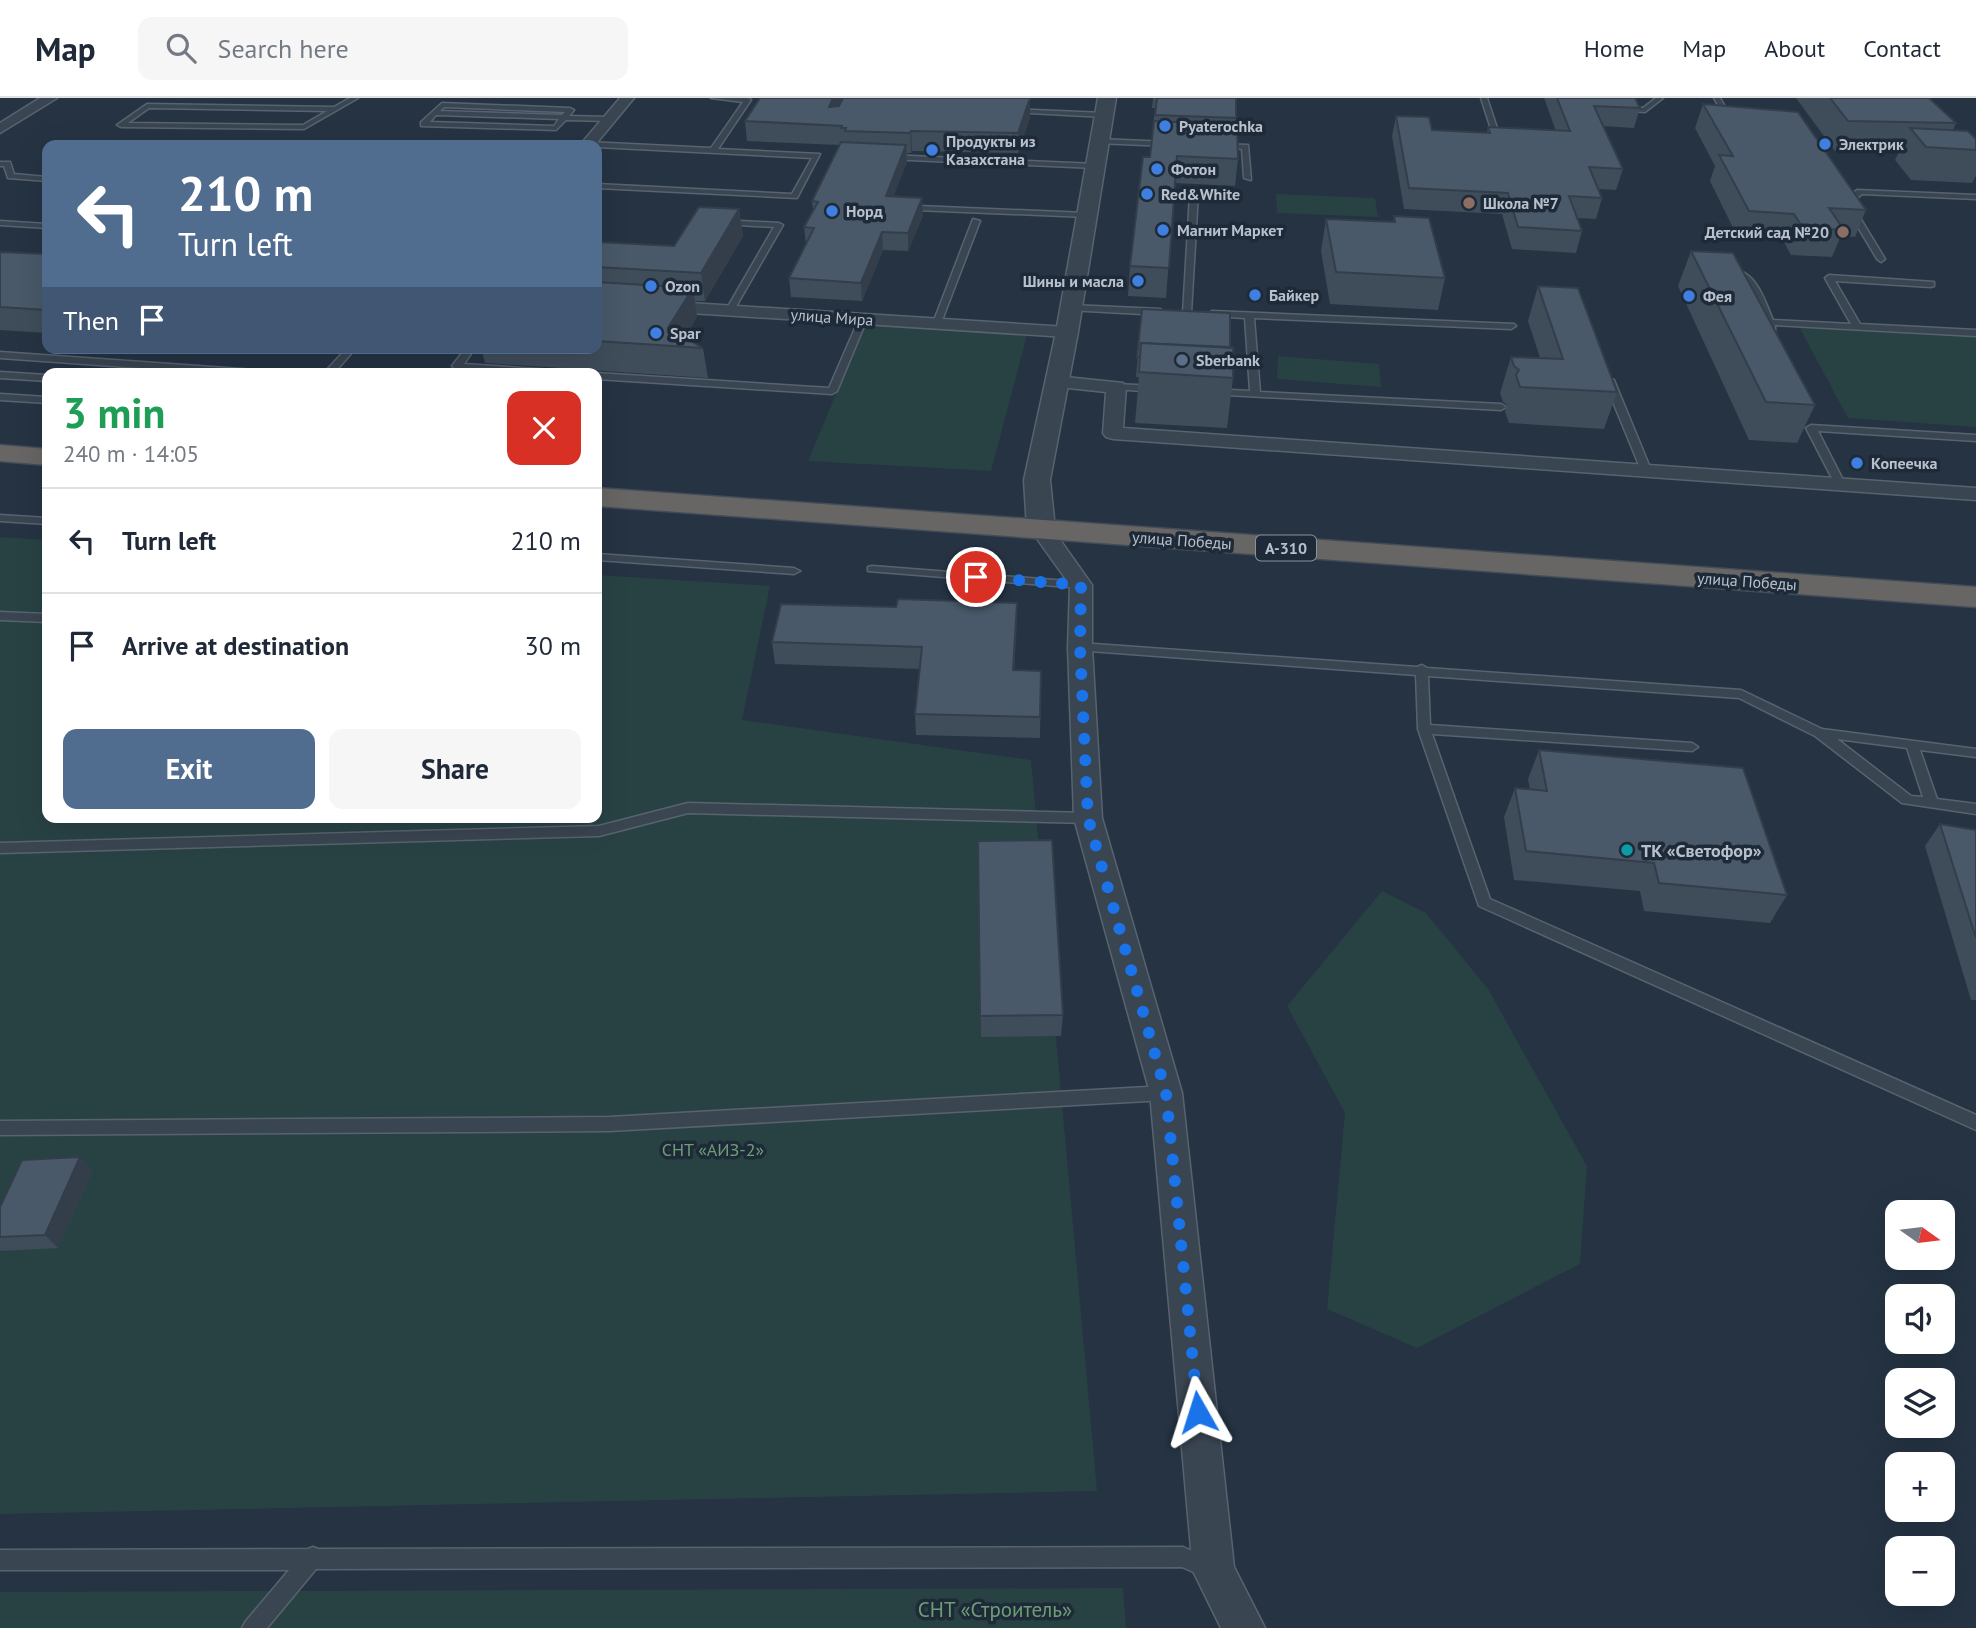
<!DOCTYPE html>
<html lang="en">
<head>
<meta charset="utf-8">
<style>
	:root { --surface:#fff; --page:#f6f6f7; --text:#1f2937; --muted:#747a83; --line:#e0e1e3; --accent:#506c8f }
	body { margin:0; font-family:"PT Sans",sans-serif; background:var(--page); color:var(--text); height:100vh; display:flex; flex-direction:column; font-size:26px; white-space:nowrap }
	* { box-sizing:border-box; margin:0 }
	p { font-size:23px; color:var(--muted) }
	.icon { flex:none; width:38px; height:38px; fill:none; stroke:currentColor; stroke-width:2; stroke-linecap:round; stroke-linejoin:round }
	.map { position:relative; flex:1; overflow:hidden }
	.sheet { position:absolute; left:42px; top:270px; width:560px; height:455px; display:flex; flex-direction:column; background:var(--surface); border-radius:14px; box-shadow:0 7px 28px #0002 }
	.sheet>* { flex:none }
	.hud { position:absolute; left:42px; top:42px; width:560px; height:214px; border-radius:14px; box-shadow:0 7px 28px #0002; background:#506c8f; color:#fff; overflow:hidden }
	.needle { width:46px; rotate:104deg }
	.controls { position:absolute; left:1885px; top:1102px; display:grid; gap:14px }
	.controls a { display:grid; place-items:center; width:70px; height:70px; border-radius:14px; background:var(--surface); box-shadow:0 7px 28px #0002; font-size:35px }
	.pin { position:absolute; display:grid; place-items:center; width:60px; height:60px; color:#fff; margin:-30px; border:4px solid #fff; border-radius:50%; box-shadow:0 2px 7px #0007 }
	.me { position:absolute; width:77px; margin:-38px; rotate:354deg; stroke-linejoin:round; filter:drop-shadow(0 0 5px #0008) }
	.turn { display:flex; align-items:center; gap:24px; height:147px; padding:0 21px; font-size:32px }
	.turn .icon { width:91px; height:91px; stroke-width:2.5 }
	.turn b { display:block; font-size:49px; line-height:60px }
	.then { display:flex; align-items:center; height:66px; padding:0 21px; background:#0003; gap:14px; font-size:26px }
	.round { display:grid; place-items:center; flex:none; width:74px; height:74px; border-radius:14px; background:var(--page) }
	.head { display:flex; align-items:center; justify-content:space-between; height:119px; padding:0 21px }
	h1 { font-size:42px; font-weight:800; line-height:52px; color:#1e9e55 }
	.action { display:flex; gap:14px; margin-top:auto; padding:14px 21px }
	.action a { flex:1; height:80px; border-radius:14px; background:var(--accent); color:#fff; font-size:28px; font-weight:800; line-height:80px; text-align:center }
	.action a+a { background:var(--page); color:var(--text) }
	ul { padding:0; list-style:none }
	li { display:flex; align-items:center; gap:21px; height:105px; padding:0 21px; border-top:2px solid var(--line) }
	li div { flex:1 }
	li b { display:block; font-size:26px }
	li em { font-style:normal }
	header { display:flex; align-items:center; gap:42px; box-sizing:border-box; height:98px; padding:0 35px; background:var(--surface); border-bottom:2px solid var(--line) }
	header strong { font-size:33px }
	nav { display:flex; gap:38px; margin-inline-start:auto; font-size:24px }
	.search { width:490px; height:63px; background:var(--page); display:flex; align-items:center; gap:18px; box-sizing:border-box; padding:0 24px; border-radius:14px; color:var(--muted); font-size:26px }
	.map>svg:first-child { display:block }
	.green { fill:#284244 }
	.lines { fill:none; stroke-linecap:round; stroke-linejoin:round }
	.service-casing { stroke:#58636f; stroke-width:3 }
	.minor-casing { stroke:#58636f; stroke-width:3 }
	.tertiary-casing { stroke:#58636f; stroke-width:3 }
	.trunk-casing { stroke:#424d59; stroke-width:3 }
	.service { fill:#3a4552; fill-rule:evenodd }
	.minor { fill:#3a4552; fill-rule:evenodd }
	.tertiary { fill:#3a4552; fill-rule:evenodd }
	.trunk { fill:#686664; fill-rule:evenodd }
	.wall { fill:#3f4d5a }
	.shaded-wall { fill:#333e4a }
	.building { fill:#495969; stroke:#333e4a; stroke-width:2 }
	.route { stroke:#1a73e8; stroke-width:12; stroke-dasharray:0 21.6 }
	.shop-dot { fill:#3f7fe0; stroke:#1e2a38; stroke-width:2.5 }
	.education-dot { fill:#8d6e63; stroke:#1e2a38; stroke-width:2.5 }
	.service-dot { fill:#5c6f8a; stroke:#1e2a38; stroke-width:2.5 }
	.culture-dot { fill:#0f9aa8; stroke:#1e2a38; stroke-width:2.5 }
	.labels { text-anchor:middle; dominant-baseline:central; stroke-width:7; stroke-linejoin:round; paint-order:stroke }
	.far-poi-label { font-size:16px; font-weight:bold; fill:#b7c0cc; stroke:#1e2a38; text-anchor:start }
	.far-street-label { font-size:16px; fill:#b7c0cc; stroke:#1e2a38 }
	.shield { fill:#1e2a38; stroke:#8993a0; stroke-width:2 }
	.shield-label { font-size:16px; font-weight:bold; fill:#b7c0cc }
	.poi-label { font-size:18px; font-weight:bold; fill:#b7c0cc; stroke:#1e2a38; text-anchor:start }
	.park-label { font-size:18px; fill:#6d9e76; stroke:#1e2a38 }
	.near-park-label { font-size:21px; fill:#6d9e76; stroke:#1e2a38 }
</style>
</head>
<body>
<header>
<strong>Map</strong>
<div class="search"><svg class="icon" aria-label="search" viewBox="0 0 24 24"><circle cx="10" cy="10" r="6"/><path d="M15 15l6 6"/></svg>Search here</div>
<nav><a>Home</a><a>Map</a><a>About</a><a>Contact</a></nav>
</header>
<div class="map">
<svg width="1976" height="1530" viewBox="0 0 1976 1530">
	<rect width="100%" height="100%" fill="#253343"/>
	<g class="green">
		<path d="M1276 96 1375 100 1378 119 1277 115Z"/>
		<path d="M866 224 1027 237 991 373 808 363Z"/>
		<path d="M1798 227 1976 238V329L1848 320Z"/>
		<path d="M1278 258 1379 266 1381 289 1277 281Z"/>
		<path d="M0 439 47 442V719H597V477L770 488 742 622 1031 662 1097 1393 0 1416Z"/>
		<path d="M1382 793 1426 815 1488 891 1587 1068 1580 1166 1417 1250 1327 1211 1345 1015 1287 908Z"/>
		<path d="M1123 1490 1126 1530H0V1494Z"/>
	</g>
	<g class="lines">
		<g class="service-casing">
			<g id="service">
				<path d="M350 0H358L304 31 121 29 117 27 147 6 334 9ZM149 10 327 13 303 27 128 25Z"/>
				<path d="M711 0H748L751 2 718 51 820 56 797 100 597 90V86L792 96 812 60 597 49 584 46 588 44 711 50 743 4Z"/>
				<path d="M1481 0H1487L1499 36 1492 34Z"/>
				<path d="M1594 0H1600L1604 8 1643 10 1656 0H1663L1645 14 1599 11Z"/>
				<path d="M1714 0H1720L1734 25H1728Z"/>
				<path d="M442 5 570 10 574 12 569 18 609 19 613 21 609 23 566 22 556 32 421 28V24ZM444 9 565 14 562 17 440 13ZM436 17 559 21 554 28 430 24Z"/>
				<path d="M1012 11 1104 15 1108 17 1104 19 1010 14Z"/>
				<path d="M1099 41 1169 44 1173 46 1169 48 1096 45 1095 43Z"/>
				<path d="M1217 46 1248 47 1251 82 1244 80 1242 51 1216 48Z"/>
				<path d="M889 57 1095 66 1099 68 1095 70 886 61 885 59Z"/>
				<path d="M0 64H10L14 76 47 79V83L8 80 4 68H0Z"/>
				<path d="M1857 92 1976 97V101L1862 96 1851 105 1885 161 1881 164 1877 161 1843 104Z"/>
				<path d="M1194 94 1198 96 1191 215 1187 218 1183 215 1190 96Z"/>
				<path d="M919 108 1086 115 1090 117 1086 119 916 112V108Z"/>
				<path d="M973 121 980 123 941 225 934 227 933 225Z"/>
				<path d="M722 122 779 125 783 127 734 212 730 215 726 212 774 129 719 126 718 124Z"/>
				<path d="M0 123 47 126V130L0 127Z"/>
				<path d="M1729 171C1756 171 1764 201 1773 222L1851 226 1825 180 1829 177 1934 184V188L1931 189 1835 183 1860 226 1976 232V238L1775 227V233H1769L1750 187 1729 175Z"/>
				<path d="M1071 207 1160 211 1164 214 1160 217 1068 212V208Z"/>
				<path d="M1212 213 1514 226 1516 228 1511 231 1254 220 1260 294 1501 306 1506 309 1501 312 1209 296V292L1212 291 1250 293 1245 220 1209 218 1208 216Z"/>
				<path d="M863 218 867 221 837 293 832 296 597 281V275L829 290 859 221Z"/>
				<path d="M347 250H356L334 275H324Z"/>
				<path d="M466 250H475L464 266 553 272 558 275H511L454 270 452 268Z"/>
				<path d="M0 254 255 272 260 275H211L0 260Z"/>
				<path d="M0 274 47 277V283L0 280Z"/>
				<path d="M1606 280 1614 282 1651 372 1650 374H1642L1641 372 1604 282Z"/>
				<path d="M1116 286 1157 288 1162 291 1157 294 1113 291 1111 289Z"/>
				<path d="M0 296 47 299V305L0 302Z"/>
				<path d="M1811 327 1976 337V343L1818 333 1845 386 1840 389 1835 386 1806 330Z"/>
				<path d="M0 417 47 420V426L0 423Z"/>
				<path d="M597 456 794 470 800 473 794 476 597 462Z"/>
				<path d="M872 468 1081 484 1087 487 1081 490 868 473V469Z"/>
				<path d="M0 514 47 516V524L0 522Z"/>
				<path d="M1080 545 1417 569 1422 567 1427 570 1741 592 1822 631 1976 651V659L1920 652 1937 701 1976 706V716L1902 705 1815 638 1739 600 1428 578 1430 627 1692 645 1698 649 1692 653 1432 636 1490 801 1976 1017V1032L1479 808 1418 631 1416 577 1076 552 1074 549 1076 546ZM1837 641 1907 650 1923 699 1911 698Z"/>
				<path d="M688 705 1088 715 1095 720 1088 725 688 715 599 738 0 755V745L599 728Z"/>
				<path d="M1166 988 1172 990 1174 995 1172 1000 1166 1002 609 1033 0 1037V1023L609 1019Z"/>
				<path d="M313 1449 318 1451 1183 1449 1214 1463 1217 1470 1214 1477 1207 1480 1182 1469 316 1471 267 1530H242L246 1523 289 1472H0V1452L308 1451Z"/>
			</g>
		</g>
		<g class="minor-casing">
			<g id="minor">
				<path d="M40 0H57L0 35V25Z"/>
				<path d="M620 0H634L595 47H580Z"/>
				<path d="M597 199 1067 229 1076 234 1067 239 597 209Z"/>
				<path d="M1056 278 1123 285 1126 289 1123 330 1976 390V402L1113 341 1106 339 1103 335 1106 294 1049 288 1046 284Z"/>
				<path d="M1041 424 1049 426 1092 487V549L1102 720 1182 995 1234 1469 1265 1530H1221L1193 1473 1150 995 1074 720 1068 549 1070 487 1030 431 1033 426Z"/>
			</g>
		</g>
		<g class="tertiary-casing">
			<path id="tertiary" d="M1098 0H1116L1078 234 1050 382 1055 431 1051 437 1041 439 1031 437 1027 431 1024 382 1056 234Z"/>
		</g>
		<g class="trunk-casing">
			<g id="trunk">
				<path d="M0 347 47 351V367L0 363Z"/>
				<path d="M597 390 1976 489V509L597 408Z"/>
			</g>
		</g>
		<use href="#service" class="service"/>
		<use href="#minor" class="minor"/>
		<use href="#tertiary" class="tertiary"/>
		<use href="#trunk" class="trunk"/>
	</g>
	<g class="wall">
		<path d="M1153 0H1236V27L1238 61 1235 88 1175 85 1166 200 1128 198 1130 168 1150 59 1155 10H1152Z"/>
		<path d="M1544 0H1635L1640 10 1634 30 1603 28 1623 71 1616 92 1599 91 1602 100 1596 121 1578 120 1582 133 1576 155 1512 151 1502 116 1404 111 1392 38 1396 18 1432 32 1487 35 1488 29 1556 33Z"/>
		<path d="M1796 0H1929L1956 25 1953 32 1976 41V78L1972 85 1911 82 1895 62 1899 54 1835 53Z"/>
		<path d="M1703 6 1866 112 1855 139 1841 138 1832 159 1791 157 1783 142 1738 140 1710 83 1715 68 1695 30Z"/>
		<path d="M1030 19 1018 55 912 53 911 55H907V64L893 98 923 118 908 153 883 152 862 203 791 199 789 180 806 147 804 129 813 113 812 103 839 47 747 43 745 23Z"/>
		<path d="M739 111 743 138 705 203H695L697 218 685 240 703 250 708 280 485 265 481 250H597V144L674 148Z"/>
		<path d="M1394 118 1445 180 1438 212 1330 206 1321 153 1326 121 1393 124Z"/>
		<path d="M1691 153 1815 307 1797 345 1749 342 1678 188Z"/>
		<path d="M0 154 47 156V235L0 232Z"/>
		<path d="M1538 188 1617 294 1604 331 1509 325 1505 313 1507 307 1503 304 1500 295 1511 259 1540 260 1528 223Z"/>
		<path d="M1142 211 1230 249 1233 280 1227 330 1135 325 1139 279H1136Z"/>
		<path d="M1017 505 1014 572 1041 573 1040 640 916 637 915 616 920 571 775 566 772 544 896 509Z"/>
		<path d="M1539 652 1787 797 1770 825 1644 813 1640 793 1514 782 1504 719 1515 690 1530 692 1528 681Z"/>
		<path d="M1940 726 1976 732V902H1971L1925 748Z"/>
		<path d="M978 743 1063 917 1061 938 981 939Z"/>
		<path d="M80 1059 92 1073 58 1150 0 1153V1109Z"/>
	</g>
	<g class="shaded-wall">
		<path d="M833 0H844L830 28 829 9Z"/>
		<path d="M1030 0V19L1018 55V35Z"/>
		<path d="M911 33 912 53 911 55 910 35Z"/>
		<path d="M906 47 907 64 887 116 886 98Z"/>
		<path d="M922 100 923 118 908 153V135Z"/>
		<path d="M739 111 743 138 705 203 701 175Z"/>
		<path d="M882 134 883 152 862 203 861 185Z"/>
		<path d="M693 190 697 218 679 249 668 230Z"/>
		<path d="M1017 505V527L1013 594V572Z"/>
		<path d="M80 1059 92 1073 58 1150 45 1137Z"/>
	</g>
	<g class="building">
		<path d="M760 0H833L829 9 839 8 843 0H1030L1018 35 911 33 910 35 845 33 846 30H841L842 28 745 23Z"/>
		<path d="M1157 0H1236V20L1155 17Z"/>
		<path d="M1557 0H1635L1640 10 1594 8 1623 71 1589 69 1602 100 1569 98 1582 133 1518 129 1508 95 1409 90 1396 18 1429 19 1432 32 1490 35 1488 29 1570 33Z"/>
		<path d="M1830 0H1929L1956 25 1848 23Z"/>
		<path d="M1703 6 1798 14 1866 112 1829 110 1844 132 1803 130 1794 116 1749 113 1719 57 1733 58Z"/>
		<path d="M1154 23 1237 27 1238 61 1177 58 1169 170 1130 168 1143 59H1150Z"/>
		<path d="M1910 30 1968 33 1976 41V52L1926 49Z"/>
		<path d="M841 44 906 47 886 98 922 100 908 135 882 134 861 185 789 180 814 130 804 129 818 104 812 103Z"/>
		<path d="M699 109 739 111 701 175 597 169V144L674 148Z"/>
		<path d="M1394 118 1429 120 1445 180 1336 174 1326 121 1395 124Z"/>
		<path d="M1691 153 1733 155 1815 307 1766 304Z"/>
		<path d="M0 154 47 156V212L0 209Z"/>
		<path d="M597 184 693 190 668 230 703 250 597 243Z"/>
		<path d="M1538 188 1578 190 1617 294 1520 289 1516 277 1519 272 1514 268 1511 259 1563 261Z"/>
		<path d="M1142 211 1230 215V249L1141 245 1140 259H1137Z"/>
		<path d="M1141 245 1233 250V280L1139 274Z"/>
		<path d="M898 501 1017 505 1013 572 1041 573 1040 619 915 616 922 549 772 544 781 506 896 509Z"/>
		<path d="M1539 652 1743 670 1787 797 1659 785 1654 765 1526 753 1515 690 1547 693Z"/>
		<path d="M1940 726 1976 732V840Z"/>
		<path d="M1052 742 1063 917 980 918 978 743Z"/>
		<path d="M80 1059 45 1137 0 1139V1109L22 1062Z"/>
	</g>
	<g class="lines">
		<path class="route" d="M976 479 1081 487 1080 549 1088 720 1166 995 1198 1314"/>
	</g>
	<g class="shop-dot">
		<circle cx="1165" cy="28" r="7"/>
		<circle cx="1825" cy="46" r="7"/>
		<circle cx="932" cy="52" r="7"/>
		<circle cx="1157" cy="71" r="7"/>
		<circle cx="1147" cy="96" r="7"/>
		<circle cx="832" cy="113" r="7"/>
		<circle cx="1163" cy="132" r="7"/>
		<circle cx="1138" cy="183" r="7"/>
		<circle cx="651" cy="188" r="7"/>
		<circle cx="1255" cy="197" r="7"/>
		<circle cx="1689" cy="198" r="7"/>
		<circle cx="656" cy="235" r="7"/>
		<circle cx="1857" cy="365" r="7"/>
	</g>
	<g class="education-dot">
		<circle cx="1469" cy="105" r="7"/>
		<circle cx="1843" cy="134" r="7"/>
	</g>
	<circle class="service-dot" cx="1182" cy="262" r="7"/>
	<circle class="culture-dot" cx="1627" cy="752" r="7"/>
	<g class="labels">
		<g class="far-poi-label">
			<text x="1179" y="28">Pyaterochka</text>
			<text x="946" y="43">Продукты из<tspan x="946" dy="18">Казахстана</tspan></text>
			<text x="1839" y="46">Электрик</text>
			<text x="1171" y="71">Фотон</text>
			<text x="1161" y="96">Red&amp;White</text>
			<text x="1483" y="105">Школа №7</text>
			<text x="846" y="113">Норд</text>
			<text x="1177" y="132">Магнит Маркет</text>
			<text x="1829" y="134" text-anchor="end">Детский сад №20</text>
			<text x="1124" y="183" text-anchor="end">Шины и масла</text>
			<text x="665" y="188">Ozon</text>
			<text x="1269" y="197">Байкер</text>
			<text x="1703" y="198">Фея</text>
			<text x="670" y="235">Spar</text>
			<text x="1196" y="262">Sberbank</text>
			<text x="1871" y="365">Копеечка</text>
		</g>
		<g class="far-street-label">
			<text transform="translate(832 219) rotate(4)">улица Мира</text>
			<text transform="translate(1182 442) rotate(4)">улица Победы</text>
			<text transform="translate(1747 483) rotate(4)">улица Победы</text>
		</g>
		<rect class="shield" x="1256" y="437.5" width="60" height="25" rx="5"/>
		<g class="shield-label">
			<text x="1286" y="450">А-310</text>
		</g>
		<g class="poi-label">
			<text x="1641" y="752">ТК «Светофор»</text>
		</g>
		<g class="park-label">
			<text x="713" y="1051">СНТ «АИЗ-2»</text>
		</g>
		<g class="near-park-label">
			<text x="995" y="1511">СНТ «Строитель»</text>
		</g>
	</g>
</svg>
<div class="controls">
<a><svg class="needle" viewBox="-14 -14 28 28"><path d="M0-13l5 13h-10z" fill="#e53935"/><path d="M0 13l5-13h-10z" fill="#747a83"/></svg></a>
<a><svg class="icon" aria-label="sound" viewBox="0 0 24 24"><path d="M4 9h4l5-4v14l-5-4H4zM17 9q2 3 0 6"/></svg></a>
<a><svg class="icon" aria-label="layers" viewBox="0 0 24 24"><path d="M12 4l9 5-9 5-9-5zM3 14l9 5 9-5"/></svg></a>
<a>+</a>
<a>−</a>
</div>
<div class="pin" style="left:976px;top:479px;background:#d93025"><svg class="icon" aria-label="arrive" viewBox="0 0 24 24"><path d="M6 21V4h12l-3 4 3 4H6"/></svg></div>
<svg class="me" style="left:1198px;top:1314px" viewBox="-20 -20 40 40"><path d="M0-17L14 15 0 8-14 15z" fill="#1a73e8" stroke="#fff" stroke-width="4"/></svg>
<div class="hud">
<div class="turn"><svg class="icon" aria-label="left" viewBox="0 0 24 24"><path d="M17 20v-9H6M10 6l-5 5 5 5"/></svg><div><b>210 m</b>Turn left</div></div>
<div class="then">Then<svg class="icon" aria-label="arrive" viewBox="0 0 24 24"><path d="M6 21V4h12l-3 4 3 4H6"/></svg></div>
</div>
<section class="sheet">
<div class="head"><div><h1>3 min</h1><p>240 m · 14:05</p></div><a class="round" style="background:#d93025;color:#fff"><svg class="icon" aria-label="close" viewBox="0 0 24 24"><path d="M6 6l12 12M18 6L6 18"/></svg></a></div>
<ul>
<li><svg class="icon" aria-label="left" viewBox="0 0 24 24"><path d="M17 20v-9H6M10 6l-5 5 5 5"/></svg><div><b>Turn left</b></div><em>210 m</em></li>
<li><svg class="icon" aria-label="arrive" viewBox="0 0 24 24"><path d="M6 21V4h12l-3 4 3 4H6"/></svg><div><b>Arrive at destination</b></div><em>30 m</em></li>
</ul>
<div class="action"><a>Exit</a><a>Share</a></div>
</section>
</div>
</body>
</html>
